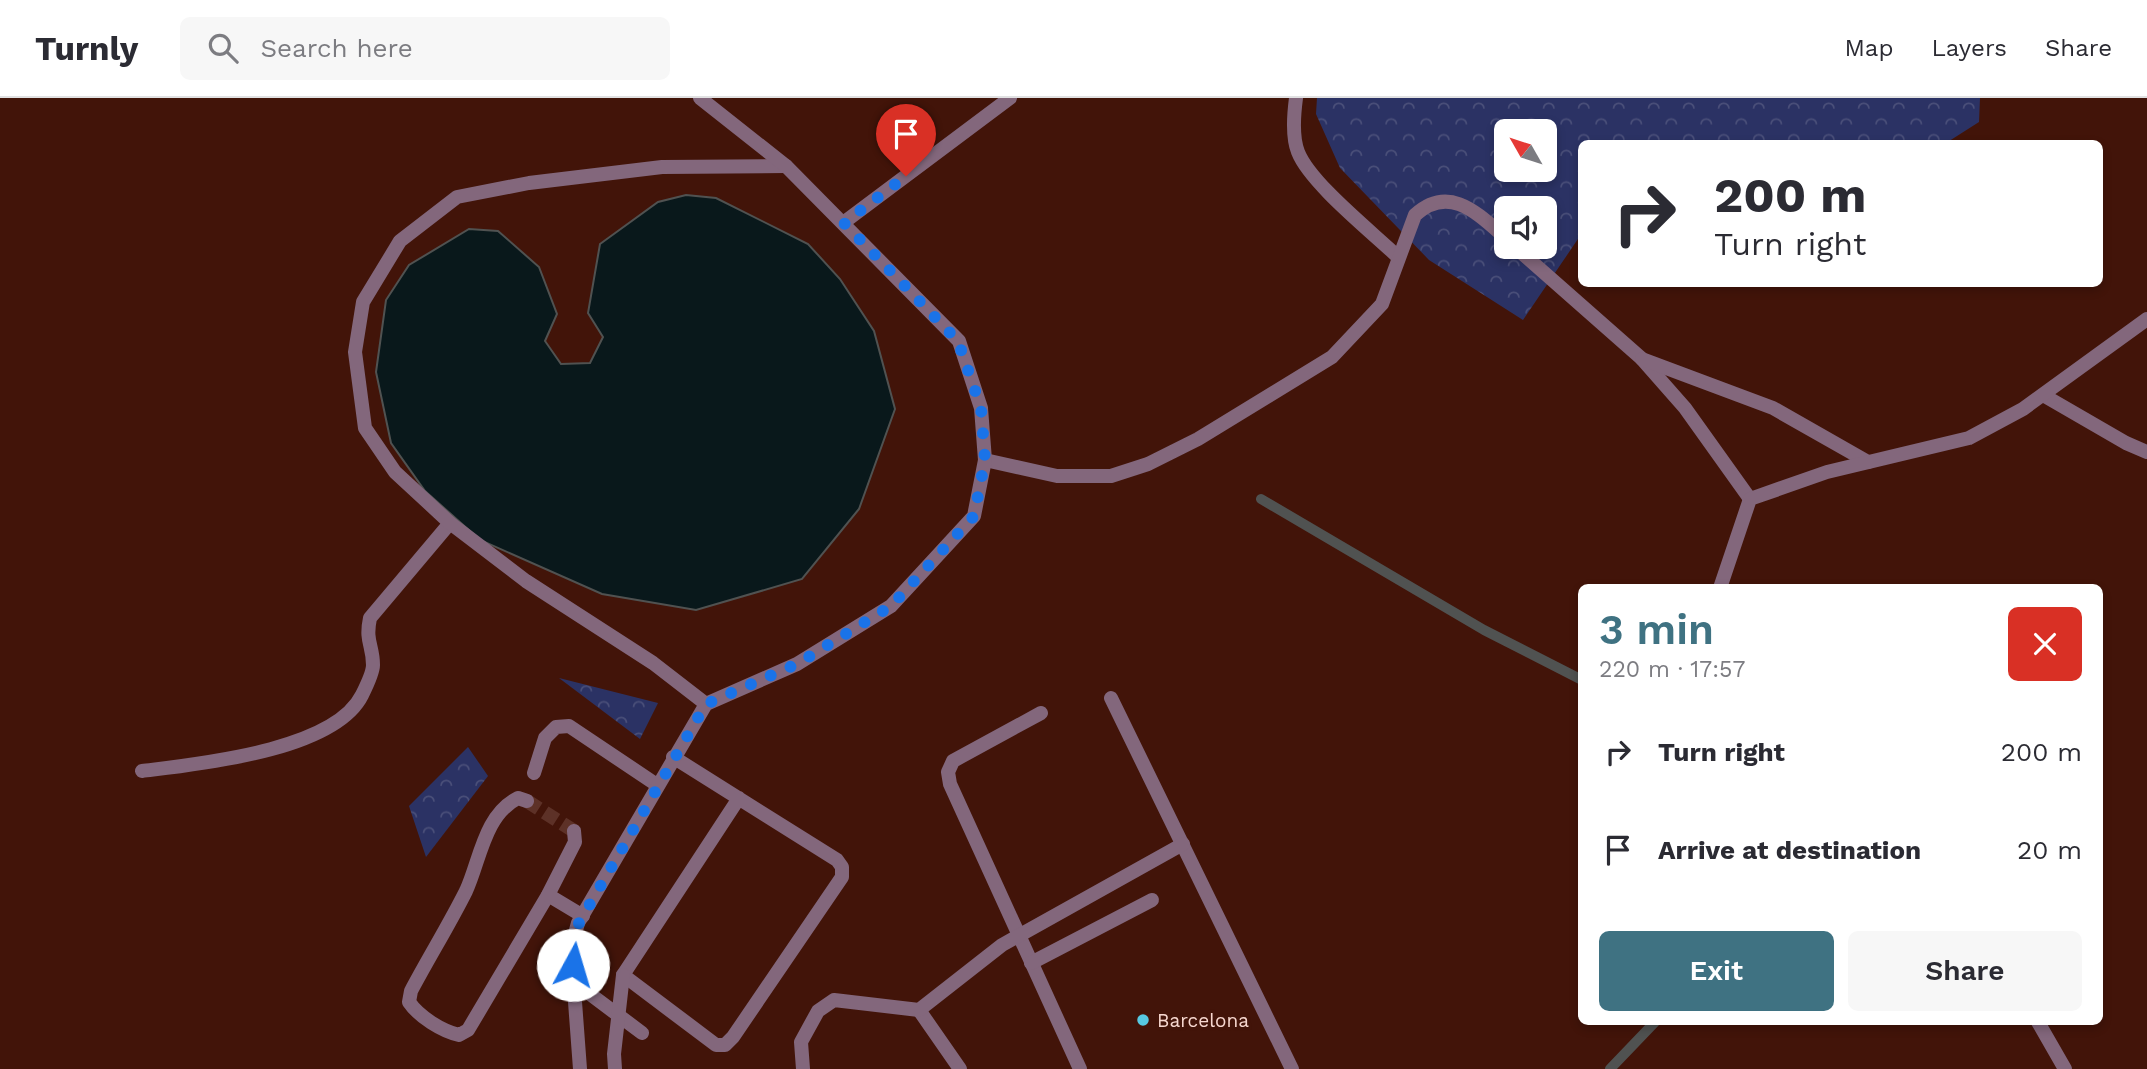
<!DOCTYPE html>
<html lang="en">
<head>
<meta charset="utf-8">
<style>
	:root { --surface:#fff; --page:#f7f7f7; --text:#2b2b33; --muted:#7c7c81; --line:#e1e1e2; --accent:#3f7282 }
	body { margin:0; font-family:"Work Sans",sans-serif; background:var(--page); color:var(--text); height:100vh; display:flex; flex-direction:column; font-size:26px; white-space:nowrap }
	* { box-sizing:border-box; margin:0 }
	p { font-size:23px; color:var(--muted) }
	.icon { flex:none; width:38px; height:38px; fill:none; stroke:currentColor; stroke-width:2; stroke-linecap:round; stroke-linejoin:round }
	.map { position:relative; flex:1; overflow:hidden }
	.drawer { position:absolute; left:1578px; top:486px; width:525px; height:441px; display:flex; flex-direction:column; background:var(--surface); border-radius:10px; box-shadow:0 4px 10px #0003 }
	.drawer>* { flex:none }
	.banner { position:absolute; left:1578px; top:42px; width:525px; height:147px; border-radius:10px; box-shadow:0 4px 10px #0003; background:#fff; color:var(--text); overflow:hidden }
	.needle { width:46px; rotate:309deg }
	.tools { position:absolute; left:1494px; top:21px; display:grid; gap:14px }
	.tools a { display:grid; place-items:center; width:63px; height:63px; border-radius:10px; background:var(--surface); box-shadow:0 4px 10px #0003; font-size:35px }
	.pin { position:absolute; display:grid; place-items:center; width:60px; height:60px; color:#fff; margin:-72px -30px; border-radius:50% 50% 50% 0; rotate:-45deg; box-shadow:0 0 7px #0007 }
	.pin .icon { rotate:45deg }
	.me { position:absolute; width:77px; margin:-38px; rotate:6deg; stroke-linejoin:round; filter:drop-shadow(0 0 5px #0008) }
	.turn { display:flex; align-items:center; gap:24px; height:147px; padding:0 21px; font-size:32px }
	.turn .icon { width:91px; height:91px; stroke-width:2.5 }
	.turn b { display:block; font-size:49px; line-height:60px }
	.round { display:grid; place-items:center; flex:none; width:74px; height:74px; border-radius:10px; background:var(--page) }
	.summary { display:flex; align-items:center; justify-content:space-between; height:119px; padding:0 21px }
	h1 { font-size:42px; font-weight:600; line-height:52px; color:var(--accent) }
	.primary-button { display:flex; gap:14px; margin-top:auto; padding:14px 21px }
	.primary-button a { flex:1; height:80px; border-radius:10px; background:var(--accent); color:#fff; font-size:28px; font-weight:600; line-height:80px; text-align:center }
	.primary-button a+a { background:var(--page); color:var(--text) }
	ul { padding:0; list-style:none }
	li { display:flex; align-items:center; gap:21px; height:98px; padding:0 21px }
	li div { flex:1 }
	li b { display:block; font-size:26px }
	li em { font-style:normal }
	header { display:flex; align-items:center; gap:42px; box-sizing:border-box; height:98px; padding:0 35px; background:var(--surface); border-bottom:2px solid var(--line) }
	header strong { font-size:33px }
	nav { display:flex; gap:38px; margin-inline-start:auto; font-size:24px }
	.search { width:490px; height:63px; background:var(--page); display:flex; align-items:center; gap:18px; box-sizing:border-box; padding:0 24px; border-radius:10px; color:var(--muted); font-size:26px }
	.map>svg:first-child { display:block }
	.park { fill:url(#park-crowns); fill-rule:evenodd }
	.water { fill:#09181b; stroke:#505251; stroke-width:2 }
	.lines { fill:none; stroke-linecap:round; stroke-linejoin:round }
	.stream { stroke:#505251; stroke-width:10 }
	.street-tunnel { stroke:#5d3127; stroke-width:14; stroke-dasharray:14 7; stroke-linecap:butt }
	.lane { stroke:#83677c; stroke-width:14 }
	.street { stroke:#83677c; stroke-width:14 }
	.route { stroke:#1a73e8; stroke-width:12; stroke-dasharray:0 21.6 }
	.poi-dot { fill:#57c9e2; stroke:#421409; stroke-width:2.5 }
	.labels { text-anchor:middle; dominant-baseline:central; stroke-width:7; stroke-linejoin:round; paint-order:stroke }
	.poi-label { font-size:19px; fill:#f7d8d0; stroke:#421409; text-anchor:start }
</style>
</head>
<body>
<header>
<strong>Turnly</strong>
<div class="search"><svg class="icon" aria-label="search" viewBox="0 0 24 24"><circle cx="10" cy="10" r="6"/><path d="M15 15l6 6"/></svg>Search here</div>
<nav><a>Map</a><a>Layers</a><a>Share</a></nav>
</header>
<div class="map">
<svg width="2147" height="971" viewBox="0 0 2147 971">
	<defs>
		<pattern id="park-crowns" width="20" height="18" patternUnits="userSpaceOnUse" patternTransform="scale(1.75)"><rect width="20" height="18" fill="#2b3264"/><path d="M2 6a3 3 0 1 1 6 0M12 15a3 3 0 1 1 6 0" fill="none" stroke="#4a4f79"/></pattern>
	</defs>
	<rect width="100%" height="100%" fill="#421409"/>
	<g class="park">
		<path d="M1317 0H1980L1979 24 1946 45 1582 46V135L1523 222 1429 162 1340 70 1316 16ZM1507 33H1545V72H1507ZM1507 110H1545V149H1507Z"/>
		<path d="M559 580 658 605 640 641Z"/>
		<path d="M468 649 488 678 426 759 409 708Z"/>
	</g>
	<path class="water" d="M686 97 716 100 808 146 840 181 874 233 895 311 859 411 802 481 696 512 602 496 480 442 425 393 391 345 376 274 386 202 409 167 469 131 498 133 539 169 557 216 545 243 561 266 590 265 603 239 588 215 600 146 658 104Z"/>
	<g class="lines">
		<g class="stream">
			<path d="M1261 401 1484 532 1582 582"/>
			<path d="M1610 971 1655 924"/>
		</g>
		<path class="street-tunnel" d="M527 703 574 733"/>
		<path class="lane" d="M142 673C198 666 334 653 362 597 366 589 373 575 373 567 373 547 365 544 370 520L450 425"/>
		<g class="street">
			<path d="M1296 0C1294 15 1292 39 1298 54 1310 85 1372 134 1398 159"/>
			<path d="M843 125 1010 0"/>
			<path d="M1515 149 1641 260 1685 310 1750 401"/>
			<path d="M1642 261 1773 310 1868 364"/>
			<path d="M2043 297 2126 345 2147 354"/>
			<path d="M985 362 1057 378H1111L1148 366 1198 341 1332 259 1382 206 1415 117C1450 85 1479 117 1507 141"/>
			<path d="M1720 490 1750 401 1827 374 1969 340 2023 311 2147 221"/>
			<path d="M1111 600 1292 971"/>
			<path d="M706 606 653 565 526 483 450 425 395 374 365 330 355 254 363 204 400 143 457 99 529 85 662 69 786 68"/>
			<path d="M1041 615 953 663 948 674 950 686 1080 971"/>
			<path d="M673 659 837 762 842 769V779L733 939 725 947H716L623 877 739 700"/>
			<path d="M534 675 545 640 556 629 569 628 657 687"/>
			<path d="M527 703 518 700C484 717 480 763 466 793 449 827 429 859 411 893L409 904C419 919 442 933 459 937L468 932 548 797 575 744 574 733"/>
			<path d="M548 797 583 818"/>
			<path d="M1031 865 1152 802"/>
			<path d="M574 884 642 935"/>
			<path d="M919 912 960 971"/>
			<path d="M2038 924 2065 971"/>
			<path d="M580 971 571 850 578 825 706 606 797 566 891 508 974 418 985 362 981 310 959 243 786 68 700 0"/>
			<path d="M615 971 614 956 623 877"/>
			<path d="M803 971 801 944 818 913 834 902 919 912 1002 847 1183 746"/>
		</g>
	</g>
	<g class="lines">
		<path class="route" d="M573 867 571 850 579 825 706 606 797 566 891 508 974 418 985 362 981 310 958 243 844 125 906 78"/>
	</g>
	<circle class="poi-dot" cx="1143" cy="922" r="7"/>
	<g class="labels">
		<g class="poi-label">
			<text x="1157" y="922">Barcelona</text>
		</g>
	</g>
</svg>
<div class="tools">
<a><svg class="needle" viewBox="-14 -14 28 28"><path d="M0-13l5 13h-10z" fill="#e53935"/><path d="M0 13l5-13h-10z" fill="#7c7c81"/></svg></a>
<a><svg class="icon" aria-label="sound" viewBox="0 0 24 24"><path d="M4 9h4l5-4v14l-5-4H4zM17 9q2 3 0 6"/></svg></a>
</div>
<div class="pin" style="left:906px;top:78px;background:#d93025"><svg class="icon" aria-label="arrive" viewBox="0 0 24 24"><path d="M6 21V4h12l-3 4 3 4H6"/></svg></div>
<svg class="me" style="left:573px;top:867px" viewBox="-20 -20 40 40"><circle r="19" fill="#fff"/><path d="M0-13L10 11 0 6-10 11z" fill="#1a73e8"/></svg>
<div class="banner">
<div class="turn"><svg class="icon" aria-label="right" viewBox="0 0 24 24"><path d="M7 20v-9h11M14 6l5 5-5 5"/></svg><div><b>200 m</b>Turn right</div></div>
</div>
<section class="drawer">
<div class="summary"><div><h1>3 min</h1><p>220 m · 17:57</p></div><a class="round" style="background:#d93025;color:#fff"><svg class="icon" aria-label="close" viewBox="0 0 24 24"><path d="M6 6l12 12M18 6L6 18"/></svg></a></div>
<ul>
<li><svg class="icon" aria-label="right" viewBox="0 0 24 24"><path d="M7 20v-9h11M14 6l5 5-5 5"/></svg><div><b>Turn right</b></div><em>200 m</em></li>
<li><svg class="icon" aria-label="arrive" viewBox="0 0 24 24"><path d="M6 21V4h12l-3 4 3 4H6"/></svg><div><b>Arrive at destination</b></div><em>20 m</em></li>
</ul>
<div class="primary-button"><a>Exit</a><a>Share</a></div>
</section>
</div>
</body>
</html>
